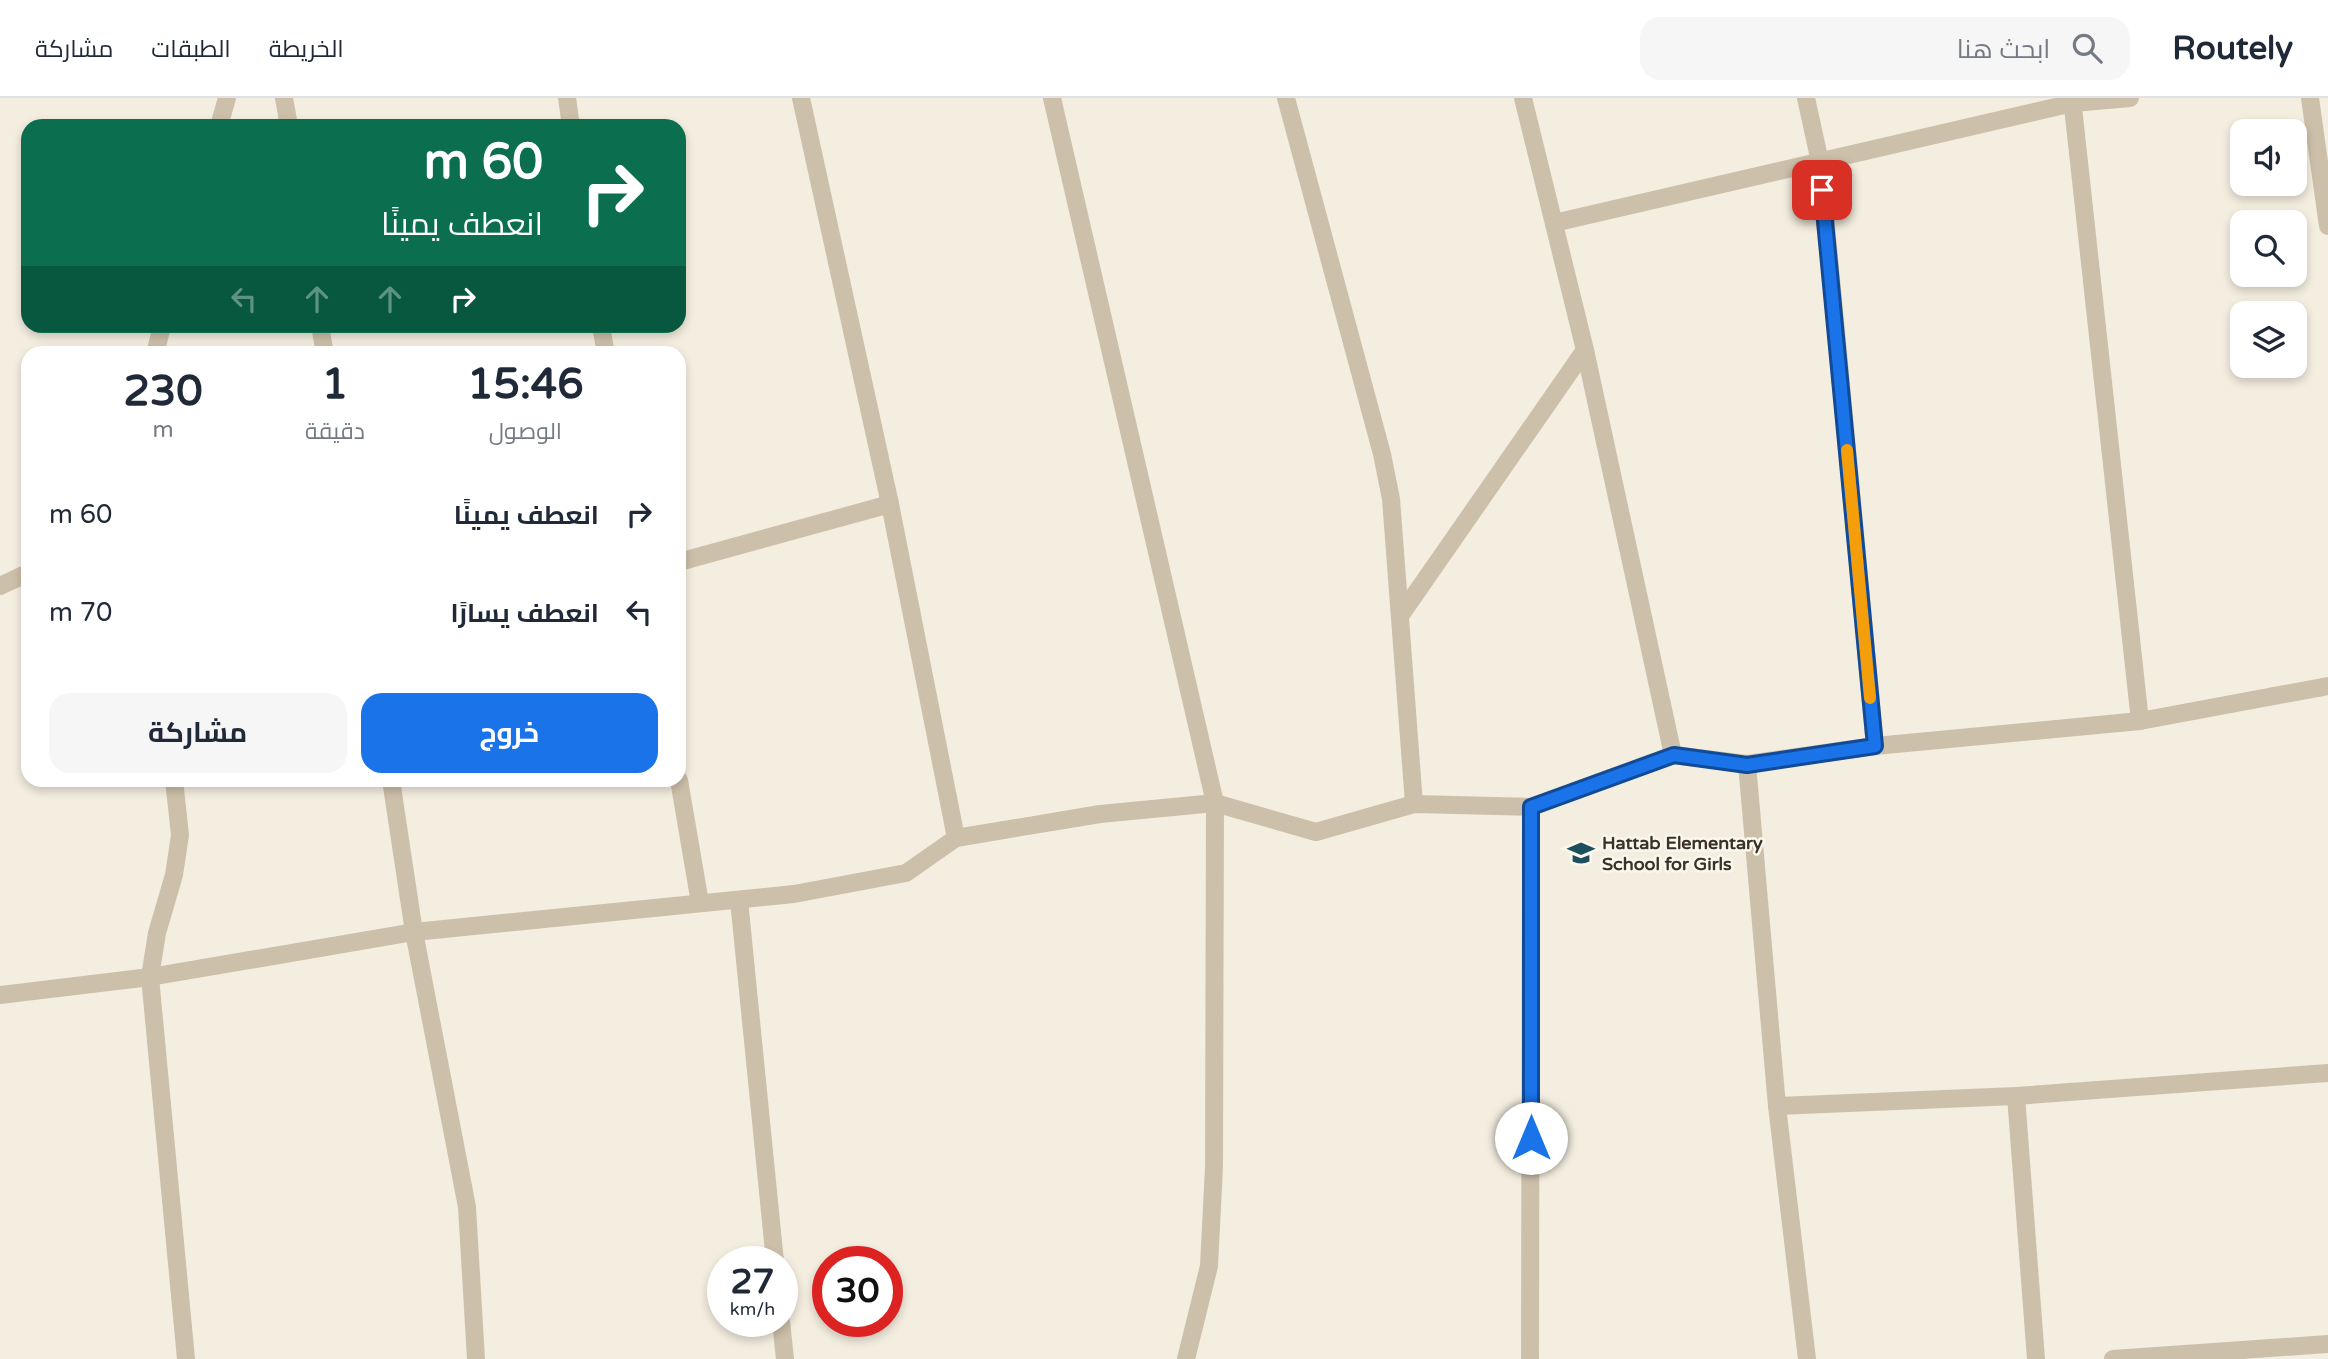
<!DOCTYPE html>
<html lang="ar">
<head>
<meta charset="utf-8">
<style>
	:root { --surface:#fff; --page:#f6f6f7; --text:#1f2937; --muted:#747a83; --line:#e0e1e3; --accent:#1a73e8 }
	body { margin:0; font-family:"Varela Round",Cairo,sans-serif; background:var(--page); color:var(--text); direction:rtl; height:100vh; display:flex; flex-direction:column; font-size:26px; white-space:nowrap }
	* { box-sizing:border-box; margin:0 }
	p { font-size:23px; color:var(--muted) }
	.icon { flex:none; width:38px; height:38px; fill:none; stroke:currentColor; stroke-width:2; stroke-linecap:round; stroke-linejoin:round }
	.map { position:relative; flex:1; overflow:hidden; direction:ltr }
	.panel { position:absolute; left:21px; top:248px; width:665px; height:441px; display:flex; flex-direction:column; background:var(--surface); border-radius:21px; box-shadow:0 4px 10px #0003; direction:rtl }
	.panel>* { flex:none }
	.guide { position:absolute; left:21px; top:21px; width:665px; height:214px; border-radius:21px; box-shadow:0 4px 10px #0003; direction:rtl; background:#0b6e4f; color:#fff; overflow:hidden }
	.fabs { position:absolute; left:2230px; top:21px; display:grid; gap:14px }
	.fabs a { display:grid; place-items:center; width:77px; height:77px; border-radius:14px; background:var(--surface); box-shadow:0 4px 10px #0003; font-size:35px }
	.speed { position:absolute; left:707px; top:1148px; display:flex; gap:14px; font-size:35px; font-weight:700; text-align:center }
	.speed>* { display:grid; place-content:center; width:91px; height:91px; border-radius:50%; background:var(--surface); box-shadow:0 4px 10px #0003; line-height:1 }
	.speed small { font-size:18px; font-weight:400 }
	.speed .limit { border:10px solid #d22; background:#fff; color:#111 }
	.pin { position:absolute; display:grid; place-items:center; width:60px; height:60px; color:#fff; margin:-30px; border-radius:14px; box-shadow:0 4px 10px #0006 }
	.me { position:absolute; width:77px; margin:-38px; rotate:0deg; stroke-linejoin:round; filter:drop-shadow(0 0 5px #0008) }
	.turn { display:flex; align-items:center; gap:24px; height:147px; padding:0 28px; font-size:32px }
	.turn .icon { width:91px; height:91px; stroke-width:2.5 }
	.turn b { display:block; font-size:49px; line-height:60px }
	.lanes { display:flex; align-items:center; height:66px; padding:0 28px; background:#0003; justify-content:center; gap:35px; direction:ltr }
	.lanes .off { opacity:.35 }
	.eta { display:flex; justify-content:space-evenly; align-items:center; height:119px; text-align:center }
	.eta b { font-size:42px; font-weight:700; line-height:49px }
	.button { display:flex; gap:14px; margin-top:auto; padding:14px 28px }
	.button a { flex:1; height:80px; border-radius:21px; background:var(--accent); color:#fff; font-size:28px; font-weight:700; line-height:80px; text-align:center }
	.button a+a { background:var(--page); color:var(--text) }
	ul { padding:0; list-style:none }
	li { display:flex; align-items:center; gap:21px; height:98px; padding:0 28px }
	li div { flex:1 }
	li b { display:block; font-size:26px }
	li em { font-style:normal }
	header { display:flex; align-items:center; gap:42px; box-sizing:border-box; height:98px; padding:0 35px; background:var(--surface); border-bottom:2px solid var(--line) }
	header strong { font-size:33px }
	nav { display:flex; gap:38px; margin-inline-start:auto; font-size:24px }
	.search { width:490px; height:63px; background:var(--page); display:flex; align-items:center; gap:18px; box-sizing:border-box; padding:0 24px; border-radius:21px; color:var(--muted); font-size:26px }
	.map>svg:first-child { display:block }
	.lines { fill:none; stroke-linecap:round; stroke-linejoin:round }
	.minor { stroke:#cdc0aa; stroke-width:18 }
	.route-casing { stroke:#114b97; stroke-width:18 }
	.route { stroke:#1a73e8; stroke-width:12 }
	.slow { stroke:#f59e0b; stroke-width:12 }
	.labels { text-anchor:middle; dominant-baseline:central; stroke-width:5; stroke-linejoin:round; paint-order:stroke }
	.poi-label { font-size:18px; font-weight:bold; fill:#3a322a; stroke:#fbf7ed; text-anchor:start }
</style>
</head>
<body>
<header>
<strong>Routely</strong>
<div class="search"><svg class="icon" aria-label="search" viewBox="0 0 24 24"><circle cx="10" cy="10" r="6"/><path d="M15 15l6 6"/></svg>ابحث هنا</div>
<nav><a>الخريطة</a><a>الطبقات</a><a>مشاركة</a></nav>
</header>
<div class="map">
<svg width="2328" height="1261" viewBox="0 0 2328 1261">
	<rect width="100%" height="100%" fill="#f4eee0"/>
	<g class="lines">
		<g class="minor">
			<path d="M284 0 289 28"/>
			<path d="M567 0 571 28"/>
			<path d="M801 0 890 406 956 740"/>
			<path d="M1052 0 1215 705 1214 1069 1209 1168 1186 1261"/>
			<path d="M1286 0 1382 356 1391 401 1414 706"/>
			<path d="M1523 0 1585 252 1673 657"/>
			<path d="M1806 0 1820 64 1875 648"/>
			<path d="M2072 0 2140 623"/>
			<path d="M2310 0 2328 128"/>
			<path d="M219 28 227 0"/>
			<path d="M1554 125 2073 5 2130 0"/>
			<path d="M320 228 325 256"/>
			<path d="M601 228 606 256"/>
			<path d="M155 256 162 228"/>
			<path d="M679 464 890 406"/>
			<path d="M0 488 28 475"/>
			<path d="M1400 518 1585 252"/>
			<path d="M1747 666 1777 1008 1807 1261"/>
			<path d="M174 682 180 737 174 777 157 835 150 879 186 1261"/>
			<path d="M391 682 414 834 467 1109 476 1261"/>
			<path d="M679 682 700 805"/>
			<path d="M739 802 775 1164"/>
			<path d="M0 897 150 879 414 834 794 796 906 775 956 740 1100 716 1215 705 1316 734 1414 706 1531 709 1673 657 1747 666 1875 648 2140 623 2328 588"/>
			<path d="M2016 998 2036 1261"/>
			<path d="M1777 1008 2016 998 2328 975"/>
			<path d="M781 1223 785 1261"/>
			<path d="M1530 1261 1531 709"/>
			<path d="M2113 1261 2328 1246"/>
		</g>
	</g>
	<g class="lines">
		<g class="route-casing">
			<path id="route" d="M1531 1040V709L1674 657 1747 667 1875 648 1822 92"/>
		</g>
		<use href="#route" class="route"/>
		<path class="slow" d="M1847 352 1870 600"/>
	</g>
	<defs>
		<g id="school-bare" transform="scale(2.1)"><path d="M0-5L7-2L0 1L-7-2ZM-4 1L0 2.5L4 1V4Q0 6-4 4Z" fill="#1d4f5e" stroke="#fbf7ed" stroke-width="2.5" paint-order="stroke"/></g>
	</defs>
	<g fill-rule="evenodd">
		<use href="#school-bare" x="1581" y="755"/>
	</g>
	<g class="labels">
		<g class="poi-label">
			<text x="1602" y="745">Hattab Elementary<tspan x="1602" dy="21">School for Girls</tspan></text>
		</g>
	</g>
</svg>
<div class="fabs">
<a><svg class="icon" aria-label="sound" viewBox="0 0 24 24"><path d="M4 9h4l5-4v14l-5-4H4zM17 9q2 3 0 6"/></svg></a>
<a><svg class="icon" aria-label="search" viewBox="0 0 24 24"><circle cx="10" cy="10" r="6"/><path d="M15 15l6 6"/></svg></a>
<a><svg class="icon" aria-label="layers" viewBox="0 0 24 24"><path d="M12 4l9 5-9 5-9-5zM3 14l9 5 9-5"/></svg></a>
</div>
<div class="speed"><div>27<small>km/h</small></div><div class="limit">30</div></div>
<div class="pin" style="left:1822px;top:92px;background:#d93025"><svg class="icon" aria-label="arrive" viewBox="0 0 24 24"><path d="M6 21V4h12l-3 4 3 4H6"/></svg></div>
<svg class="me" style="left:1531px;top:1040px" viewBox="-20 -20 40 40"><circle r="19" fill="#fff"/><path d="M0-13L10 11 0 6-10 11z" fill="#1a73e8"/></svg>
<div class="guide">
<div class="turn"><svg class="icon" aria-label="right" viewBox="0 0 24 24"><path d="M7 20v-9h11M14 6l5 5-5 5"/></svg><div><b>60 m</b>انعطف يمينًا</div></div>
<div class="lanes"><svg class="icon off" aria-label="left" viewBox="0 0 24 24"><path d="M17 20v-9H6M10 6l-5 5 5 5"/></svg><svg class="icon off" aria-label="ahead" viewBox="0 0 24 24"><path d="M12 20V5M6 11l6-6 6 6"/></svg><svg class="icon off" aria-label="ahead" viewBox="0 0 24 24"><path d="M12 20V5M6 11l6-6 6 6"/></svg><svg class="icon" aria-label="right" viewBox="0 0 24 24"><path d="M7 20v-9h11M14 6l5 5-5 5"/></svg></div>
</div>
<section class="panel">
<div class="eta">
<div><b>15:46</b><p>الوصول</p></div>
<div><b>1</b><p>دقيقة</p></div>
<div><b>230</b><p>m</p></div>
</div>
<ul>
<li><svg class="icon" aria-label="right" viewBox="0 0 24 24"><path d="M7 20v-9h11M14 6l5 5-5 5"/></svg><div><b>انعطف يمينًا</b></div><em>60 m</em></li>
<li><svg class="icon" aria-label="left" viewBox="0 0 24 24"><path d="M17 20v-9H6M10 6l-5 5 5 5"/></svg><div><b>انعطف يسارًا</b></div><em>70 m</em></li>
</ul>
<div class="button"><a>خروج</a><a>مشاركة</a></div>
</section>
</div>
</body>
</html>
